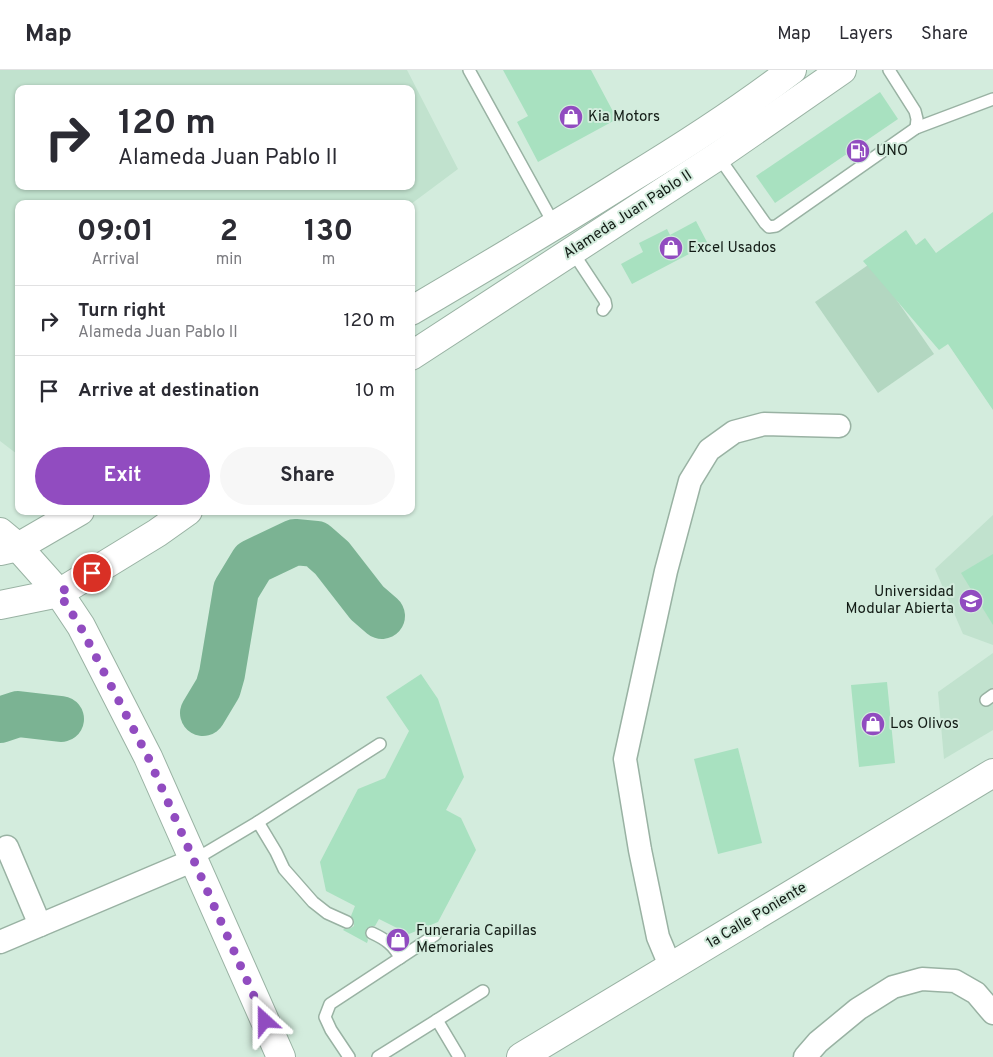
<!DOCTYPE html>
<html lang="en">
<head>
<meta charset="utf-8">
<style>
	:root { --surface:#fff; --page:#f7f7f7; --text:#2b2b33; --muted:#7c7c81; --line:#e1e1e2; --accent:#914cc0 }
	body { margin:0; font-family:Overpass,sans-serif; background:var(--page); color:var(--text); height:100vh; display:flex; flex-direction:column; font-size:19px; white-space:nowrap }
	* { box-sizing:border-box; margin:0 }
	p { font-size:16px; color:var(--muted) }
	.icon { flex:none; width:28px; height:28px; fill:none; stroke:currentColor; stroke-width:2; stroke-linecap:round; stroke-linejoin:round }
	.map { position:relative; flex:1; overflow:hidden }
	.details { position:absolute; left:15px; top:130px; width:400px; height:315px; display:flex; flex-direction:column; background:var(--surface); border-radius:10px; box-shadow:0 1px 4px #0004 }
	.details>* { flex:none }
	.guide { position:absolute; left:15px; top:15px; width:400px; height:105px; border-radius:10px; box-shadow:0 1px 4px #0004; background:#fff; color:var(--text); overflow:hidden }
	.pin { position:absolute; display:grid; place-items:center; width:42px; height:42px; color:#fff; margin:-21px; border:2px solid #fff; border-radius:50%; box-shadow:0 1px 5px #0007 }
	.me { position:absolute; width:55px; margin:-28px; rotate:336deg; stroke-linejoin:round; filter:drop-shadow(0 0 4px #0008) }
	.turn { display:flex; align-items:center; gap:18px; height:105px; padding:0 20px; font-size:22px }
	.turn .icon { width:65px; height:65px; stroke-width:2.5 }
	.turn b { display:block; font-size:35px; line-height:42px }
	.eta { display:flex; justify-content:space-evenly; align-items:center; height:85px; text-align:center }
	.eta b { font-size:30px; font-weight:700; line-height:35px }
	.action { display:flex; gap:10px; margin-top:auto; padding:10px 20px }
	.action a { flex:1; height:58px; border-radius:30px; background:var(--accent); color:#fff; font-size:20px; font-weight:700; line-height:58px; text-align:center }
	.action a+a { background:var(--page); color:var(--text) }
	ul { padding:0; list-style:none }
	li { display:flex; align-items:center; gap:15px; height:70px; padding:0 20px; border-top:1px solid var(--line) }
	li div { flex:1 }
	li b { display:block; font-size:19px }
	li em { font-style:normal }
	header { display:flex; align-items:center; gap:30px; box-sizing:border-box; height:70px; padding:0 25px; background:var(--surface); border-bottom:1px solid var(--line) }
	header strong { font-size:24px }
	nav { display:flex; gap:28px; margin-inline-start:auto; font-size:18px }
	.map>svg:first-child { display:block }
	.built { fill:#c1e2ce; fill-rule:evenodd }
	.grass { fill:#b3d7c1 }
	.lines { fill:none; stroke-linecap:round; stroke-linejoin:round }
	.river { stroke:#7bb393; stroke-width:46 }
	.building { fill:#a8e1c0 }
	.lane-casing { stroke:#99b2a3; stroke-width:14 }
	.street-casing { stroke:#99b2a3; stroke-width:25 }
	.secondary-casing { stroke:#99b2a3; stroke-width:30 }
	.primary-casing { stroke:#99b2a3; stroke-width:30 }
	.lane { stroke:#fff; stroke-width:11 }
	.street { stroke:#fff; stroke-width:22 }
	.secondary { stroke:#fff; stroke-width:28 }
	.primary { stroke:#fff; stroke-width:28 }
	.route { stroke:#914cc0; stroke-width:9; stroke-dasharray:0 16.2 }
	.labels { text-anchor:middle; dominant-baseline:central; stroke-width:4; stroke-linejoin:round; paint-order:stroke }
	.poi-label { font-size:15px; fill:#121b15; stroke:#d3ecdd; text-anchor:start }
	.street-label { font-size:15px; fill:#121b15; stroke:#d3ecdd }
</style>
</head>
<body>
<header>
<strong>Map</strong>
<nav><a>Map</a><a>Layers</a><a>Share</a></nav>
</header>
<div class="map">
<svg width="993" height="987" viewBox="0 0 993 987">
	<rect width="100%" height="100%" fill="#d3ecdd"/>
	<g class="built">
		<path d="M0 0H407L458 99 411 134H19V383L17 384 0 371ZM19 19H411V116H19Z"/>
		<path d="M993 445V575L963 564 935 499Z"/>
		<path d="M993 583V660L944 689 938 622Z"/>
	</g>
	<path class="grass" d="M871 193 934 284 878 323 815 232Z"/>
	<g class="lines">
		<g class="river">
			<path d="M203 643 218 618 222 604 236 520 253 492 295 472 316 474 332 488 367 533 382 546"/>
			<path d="M0 650 18 644 61 649"/>
		</g>
	</g>
	<g class="building">
		<path d="M503 0H591L617 49 538 92 517 52 528 46Z"/>
		<path d="M880 22 898 49 775 133 756 106Z"/>
		<path d="M993 142V340L948 274 939 280 863 191 906 160 916 175 925 168 936 183Z"/>
		<path d="M696 151 708 174 632 214 621 194 643 182 639 173 667 159 670 165Z"/>
		<path d="M993 484V555L961 503Z"/>
		<path d="M421 604 438 629 464 707 446 740 461 748 476 780 438 852 409 864 379 849 375 856H371L366 859 365 864 368 870 367 873 343 860 344 859 351 858 354 856V851L351 846 355 836 326 821 320 792 358 719 385 708 409 661 386 627Z"/>
		<path d="M887 612 895 693 859 697 851 615Z"/>
		<path d="M738 678 762 773 718 784 694 689Z"/>
	</g>
	<g class="lines">
		<g class="lane-casing">
			<g id="lane">
				<path d="M469 0 555 156"/>
				<path d="M889 0 915 41 917 49 916 58"/>
				<path d="M718 86 765 153 769 157 776 156 916 58 993 29"/>
				<path d="M572 181 605 231 606 236 603 240"/>
				<path d="M986 630 993 625"/>
				<path d="M258 752 380 674"/>
				<path d="M194 790 258 752 276 782 284 799 313 832 327 843 347 852"/>
				<path d="M372 863C385 869 394 875 400 888"/>
				<path d="M437 950 483 921"/>
				<path d="M349 987 331 960 325 947 330 934 435 865"/>
				<path d="M378 987 437 950 459 987"/>
			</g>
		</g>
		<g class="street-casing">
			<g id="street">
				<path d="M7 777 40 855"/>
				<path d="M0 872 194 790"/>
				<path d="M671 898 658 867 640 780 625 689 666 501 690 411 709 380 734 362 764 354 839 356"/>
				<path d="M805 987 818 972 858 939 893 917 922 909 955 911 976 923 993 943"/>
			</g>
		</g>
		<g class="secondary-casing">
			<g id="secondary">
				<path d="M0 462 18 477 59 523 81 556 148 687 281 987"/>
				<path d="M521 987 993 703"/>
			</g>
		</g>
		<g class="primary-casing">
			<g id="primary">
				<path d="M411 241C484 198 557 155 628 110 684 76 740 40 792 0"/>
				<path d="M411 286 718 86 842 0"/>
				<path d="M0 481 18 477 80 441"/>
				<path d="M0 535 59 523 157 463 188 441"/>
			</g>
		</g>
		<use href="#lane" class="lane"/>
		<use href="#street" class="street"/>
		<use href="#secondary" class="secondary"/>
		<use href="#primary" class="primary"/>
	</g>
	<g class="lines">
		<path class="route" d="M92 503 59 523 80 556 148 687 265 951"/>
	</g>
	<defs>
		<g id="shop-disc" transform="scale(1.25)"><circle r="9.5" fill="#914cc0" stroke="#d3ecdd"/><path d="M-5-2.5h2.3a2.7 3.5 0 0 1 5.4 0H5L5.5 6h-11ZM-1.5-2.5h3a1.5 2.3 0 0 0-3 0Z" fill="#fff"/></g>
		<g id="fuel-disc" transform="scale(1.25)"><circle r="9.5" fill="#914cc0" stroke="#d3ecdd"/><path d="M-5.5-6h7V0h2V4h1.3V-2.5L3-4.5l.8-.8L6-3V5H2.5V1h-1V6h-7ZM-4.2-4.7v3.2H.2V-4.7Z" fill="#fff"/></g>
		<g id="university-disc" transform="scale(1.25)"><circle r="9.5" fill="#914cc0" stroke="#d3ecdd"/><path d="M0-5L7-2L0 1L-7-2ZM-4 1L0 2.5L4 1V4Q0 6-4 4Z" fill="#fff"/></g>
	</defs>
	<g fill-rule="evenodd">
		<use href="#shop-disc" x="571" y="47"/>
		<use href="#fuel-disc" x="858" y="81"/>
		<use href="#shop-disc" x="671" y="178"/>
		<use href="#university-disc" x="971" y="531"/>
		<use href="#shop-disc" x="873" y="654"/>
		<use href="#shop-disc" x="398" y="870"/>
	</g>
	<g class="labels">
		<g class="poi-label">
			<text x="588" y="47">Kia Motors</text>
			<text x="876" y="81">UNO</text>
			<text x="688" y="178">Excel Usados</text>
			<text x="954" y="522" text-anchor="end">Universidad<tspan x="954" dy="17">Modular Abierta</tspan></text>
			<text x="890" y="654">Los Olivos</text>
			<text x="416" y="861">Funeraria Capillas<tspan x="416" dy="17">Memoriales</tspan></text>
		</g>
		<g class="street-label">
			<text transform="translate(628 145) rotate(-33)">Alameda Juan Pablo II</text>
			<text transform="translate(757 846) rotate(-31)">1a Calle Poniente</text>
		</g>
	</g>
</svg>
<div class="pin" style="left:92px;top:503px;background:#d93025"><svg class="icon" aria-label="arrive" viewBox="0 0 24 24"><path d="M6 21V4h12l-3 4 3 4H6"/></svg></div>
<svg class="me" style="left:265px;top:951px" viewBox="-20 -20 40 40"><path d="M0-17L14 15 0 8-14 15z" fill="#914cc0" stroke="#fff" stroke-width="4"/></svg>
<div class="guide">
<div class="turn"><svg class="icon" aria-label="right" viewBox="0 0 24 24"><path d="M7 20v-9h11M14 6l5 5-5 5"/></svg><div><b>120 m</b>Alameda Juan Pablo II</div></div>
</div>
<section class="details">
<div class="eta">
<div><b>09:01</b><p>Arrival</p></div>
<div><b>2</b><p>min</p></div>
<div><b>130</b><p>m</p></div>
</div>
<ul>
<li><svg class="icon" aria-label="right" viewBox="0 0 24 24"><path d="M7 20v-9h11M14 6l5 5-5 5"/></svg><div><b>Turn right</b><p>Alameda Juan Pablo II</p></div><em>120 m</em></li>
<li><svg class="icon" aria-label="arrive" viewBox="0 0 24 24"><path d="M6 21V4h12l-3 4 3 4H6"/></svg><div><b>Arrive at destination</b></div><em>10 m</em></li>
</ul>
<div class="action"><a>Exit</a><a>Share</a></div>
</section>
</div>
</body>
</html>
